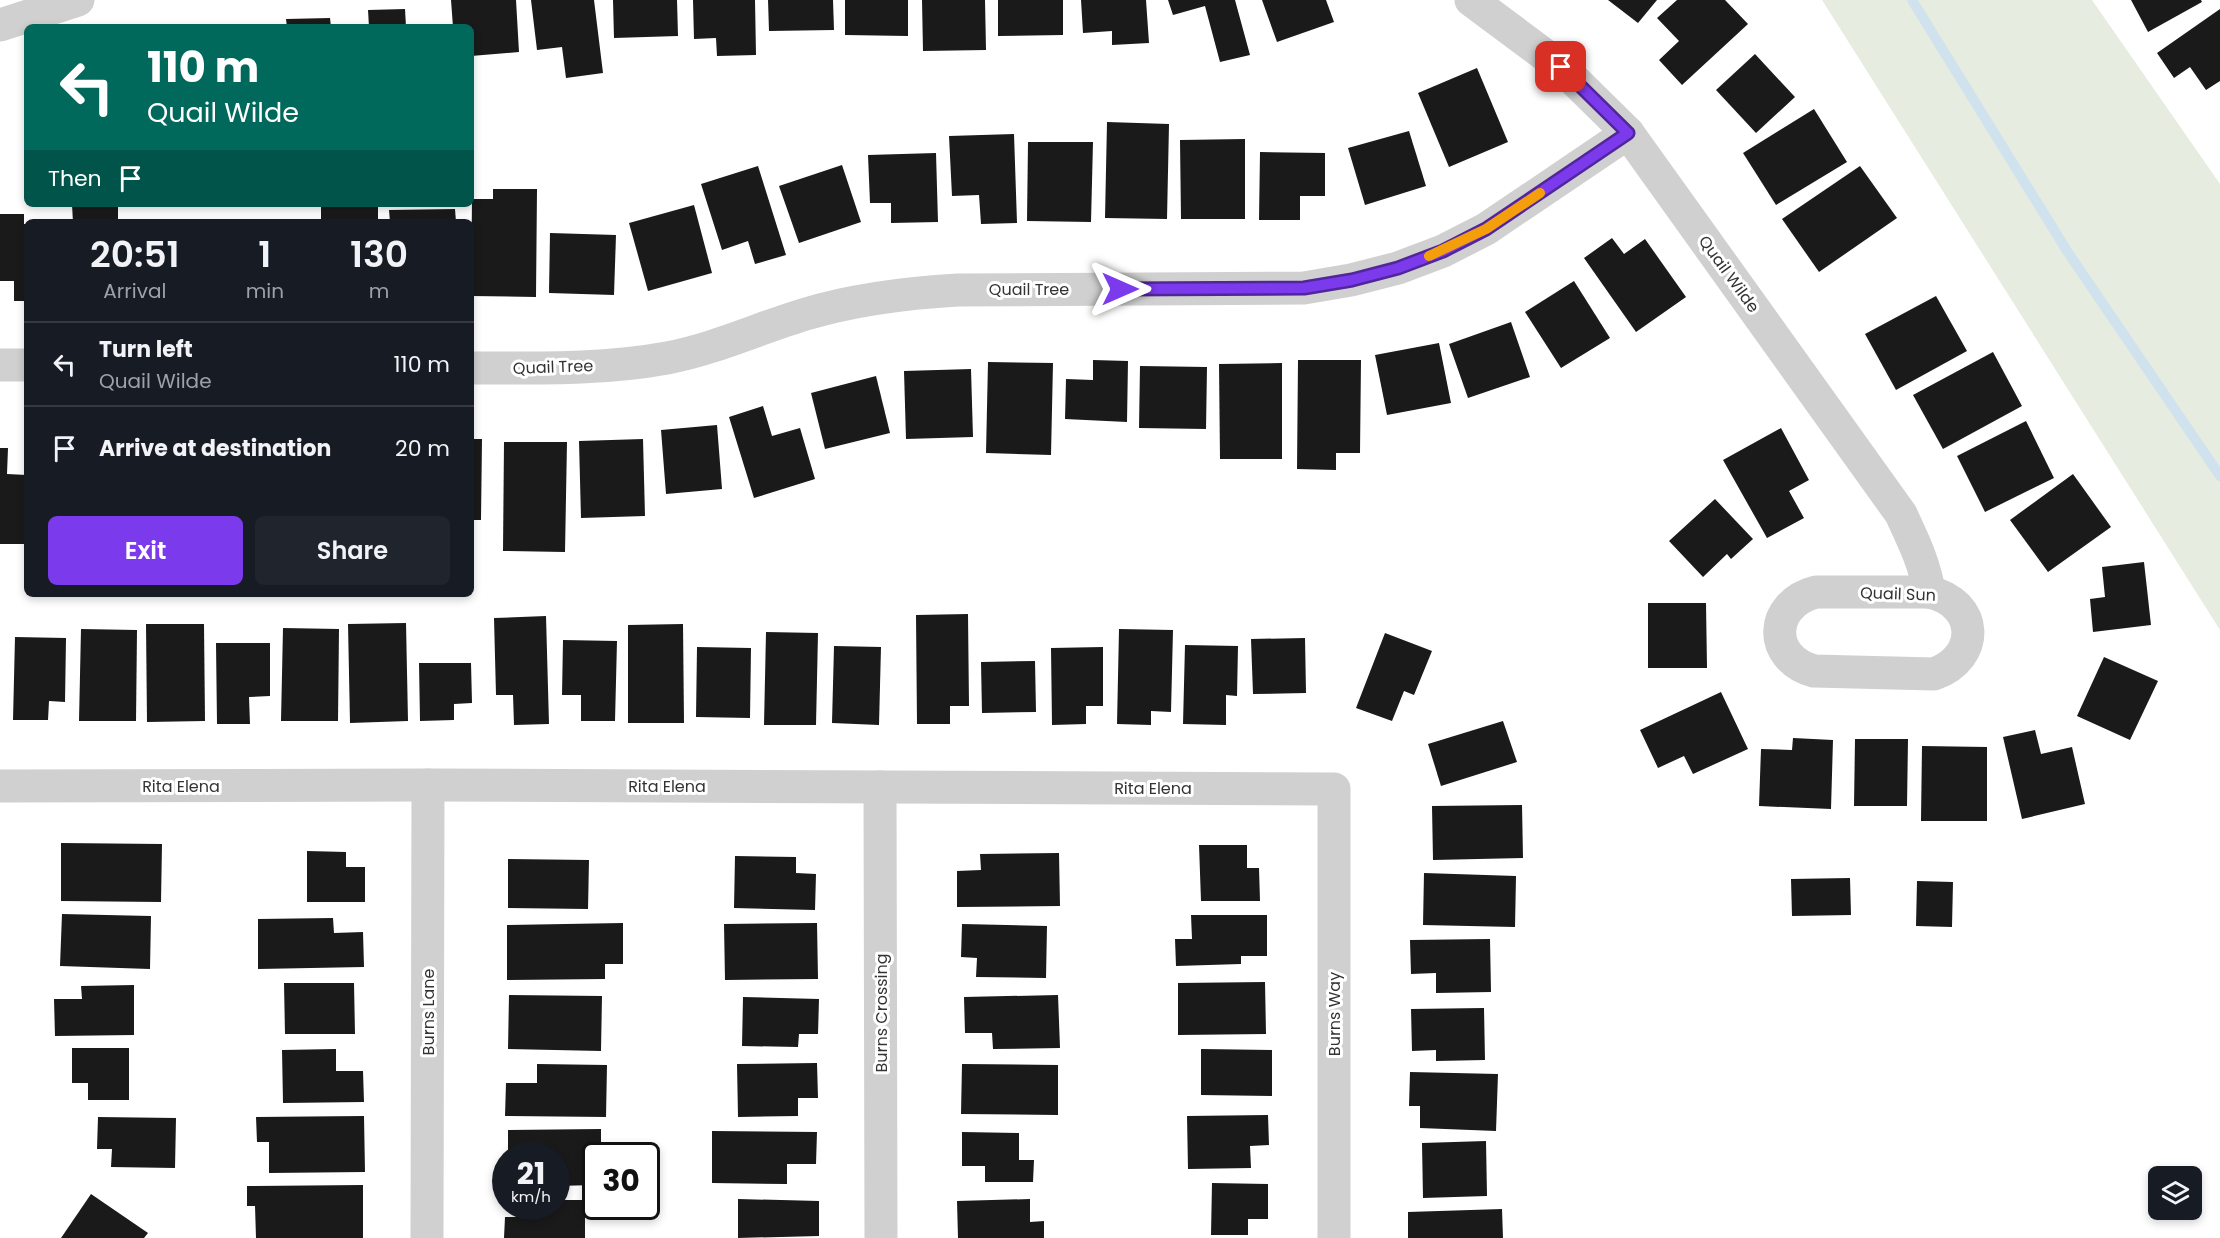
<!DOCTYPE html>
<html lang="en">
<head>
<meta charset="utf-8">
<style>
	:root { --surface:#171b24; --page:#20242c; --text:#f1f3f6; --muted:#9ea1a6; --line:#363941; --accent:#7c3aed }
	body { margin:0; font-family:Poppins,sans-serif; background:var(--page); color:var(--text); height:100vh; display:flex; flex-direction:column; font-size:22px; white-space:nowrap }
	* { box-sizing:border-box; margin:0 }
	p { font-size:20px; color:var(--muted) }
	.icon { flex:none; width:33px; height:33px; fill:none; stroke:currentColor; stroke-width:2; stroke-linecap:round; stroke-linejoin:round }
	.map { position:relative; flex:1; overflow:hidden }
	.side { position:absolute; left:24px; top:219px; width:450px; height:378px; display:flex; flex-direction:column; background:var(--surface); border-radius:9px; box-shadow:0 3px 9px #0003 }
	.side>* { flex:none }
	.top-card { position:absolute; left:24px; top:24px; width:450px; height:183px; border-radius:9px; box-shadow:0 3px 9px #0003; background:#00695c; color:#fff; overflow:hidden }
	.buttons { position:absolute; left:2148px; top:1166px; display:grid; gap:12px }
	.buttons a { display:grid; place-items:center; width:54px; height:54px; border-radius:9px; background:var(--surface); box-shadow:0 3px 9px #0003; font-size:30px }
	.speed { position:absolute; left:492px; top:1142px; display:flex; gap:12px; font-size:30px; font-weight:700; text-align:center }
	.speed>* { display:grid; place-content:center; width:78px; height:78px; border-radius:50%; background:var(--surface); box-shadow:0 3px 9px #0003; line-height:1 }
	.speed small { font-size:15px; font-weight:400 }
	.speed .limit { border:3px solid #111; border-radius:9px; background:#fff; color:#111 }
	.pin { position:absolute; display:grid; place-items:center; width:51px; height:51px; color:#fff; margin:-26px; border-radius:12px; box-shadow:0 3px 9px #0006 }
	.me { position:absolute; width:66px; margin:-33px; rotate:90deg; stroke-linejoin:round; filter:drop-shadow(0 0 4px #0008) }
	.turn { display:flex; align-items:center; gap:21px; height:126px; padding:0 24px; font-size:27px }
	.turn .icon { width:78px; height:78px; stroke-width:2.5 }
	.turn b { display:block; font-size:42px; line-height:51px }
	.then { display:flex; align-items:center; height:57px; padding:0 24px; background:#0003; gap:12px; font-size:22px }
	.eta { display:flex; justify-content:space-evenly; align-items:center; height:102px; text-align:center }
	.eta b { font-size:36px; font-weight:600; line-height:42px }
	.button { display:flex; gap:12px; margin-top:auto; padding:12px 24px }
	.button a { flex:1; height:69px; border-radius:9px; background:var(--accent); color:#fff; font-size:24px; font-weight:600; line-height:69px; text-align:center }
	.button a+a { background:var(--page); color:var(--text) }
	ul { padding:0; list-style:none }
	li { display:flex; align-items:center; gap:18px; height:84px; padding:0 24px; border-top:2px solid var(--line) }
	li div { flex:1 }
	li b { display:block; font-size:22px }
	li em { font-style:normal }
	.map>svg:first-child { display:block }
	.green { fill:#e6ecdf }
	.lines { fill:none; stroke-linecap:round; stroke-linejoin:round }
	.stream { stroke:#cfe2ee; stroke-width:10 }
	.building { fill:#1a1a1a }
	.street { stroke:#d0d0d0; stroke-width:33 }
	.route-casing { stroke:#51269a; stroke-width:15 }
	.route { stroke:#7c3aed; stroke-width:10 }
	.slow { stroke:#f59e0b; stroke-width:10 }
	.labels { text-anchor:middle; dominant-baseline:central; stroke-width:6; stroke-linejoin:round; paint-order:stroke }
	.street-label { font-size:16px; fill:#333; stroke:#fff }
</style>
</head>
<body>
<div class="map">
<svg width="2220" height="1238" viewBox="0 0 2220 1238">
	<rect width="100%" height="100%" fill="#fff"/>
	<path class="green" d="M1822 0H2092L2220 184V630Z"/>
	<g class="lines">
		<path class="stream" d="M1912 0 2067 251 2220 476"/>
	</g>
	<g class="building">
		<path d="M451 0H516L519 52 471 56V27H453Z"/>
		<path d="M531 0H594L603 73 566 78 562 47 537 50Z"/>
		<path d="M613 0H677L678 36 614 38Z"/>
		<path d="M693 0H755L756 55 717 56 716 38 694 39Z"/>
		<path d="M768 0H833L834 30 769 31Z"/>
		<path d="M845 0H908V36L845 35Z"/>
		<path d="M922 0H985L986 50 923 51Z"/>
		<path d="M998 0H1063V35L998 36Z"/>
		<path d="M1081 0H1146L1149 43 1112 45V31L1083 33Z"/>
		<path d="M1168 0H1235L1250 55 1220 62 1205 6 1173 15Z"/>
		<path d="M1262 0H1326L1334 22 1277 42Z"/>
		<path d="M1608 0H1657L1638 23Z"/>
		<path d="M1677 0H1725L1748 24 1682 85 1659 60 1679 41 1657 18Z"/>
		<path d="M2131 0H2201L2202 2 2148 32Z"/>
		<path d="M405 9 406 27H369L368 10Z"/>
		<path d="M2220 9V81L2206 90 2190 67 2174 78 2157 53Z"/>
		<path d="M330 18 331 27H287L286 19Z"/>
		<path d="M1755 54 1795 97 1756 133 1716 90Z"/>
		<path d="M1477 68 1508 142 1449 167 1418 93Z"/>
		<path d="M1814 109 1847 162 1776 205 1743 153Z"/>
		<path d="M1107 122 1169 124 1167 219 1105 218Z"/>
		<path d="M1409 131 1426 186 1365 205 1348 148Z"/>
		<path d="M1014 134 1017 223 981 224 979 195 952 196 949 136Z"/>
		<path d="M1245 139V219H1181L1180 140Z"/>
		<path d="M1028 142H1093L1091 222 1027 221Z"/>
		<path d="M1260 152 1325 153V196H1300V220H1259Z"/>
		<path d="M936 153 938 222 891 223V203H870L868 155Z"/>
		<path d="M842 165 861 222 799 243 779 186Z"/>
		<path d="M758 166 786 255 755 264 748 241 722 250 701 184Z"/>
		<path d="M1860 166 1897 218 1819 272 1782 219Z"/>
		<path d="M493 189H537L536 297 471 296 472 199H493Z"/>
		<path d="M118 204V222H73L72 205Z"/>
		<rect x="321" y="204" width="57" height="18"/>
		<path d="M694 205 712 273 648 291 629 223Z"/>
		<path d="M455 209 456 222H390L389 210Z"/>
		<path d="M0 214H24V224H27V301H14V281H0Z"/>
		<path d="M550 233 616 235 614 295 549 293Z"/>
		<path d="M1612 238 1624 254 1645 239 1686 297 1636 332 1584 258Z"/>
		<path d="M1574 281 1610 338 1561 368 1525 312Z"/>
		<path d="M1936 296 1967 351 1896 390 1865 334Z"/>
		<path d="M1511 322 1530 377 1468 398 1449 344Z"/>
		<path d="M1439 343 1451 403 1387 415 1375 355Z"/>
		<path d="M1993 352 2022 406 1943 449 1913 395Z"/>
		<path d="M1093 360 1128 361 1127 422 1065 419 1066 379 1093 380Z"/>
		<path d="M1298 360H1361L1360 453H1336V470L1297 469Z"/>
		<path d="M988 362 1053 363 1051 455 986 453Z"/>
		<path d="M1282 363V459H1220L1219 364Z"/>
		<path d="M1140 366 1207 367 1206 429 1139 428Z"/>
		<path d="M971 369 973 437 906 439 904 371Z"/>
		<path d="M876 376 890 433 825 449 811 393Z"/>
		<path d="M763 406 772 436 800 428 815 479 754 498 729 417Z"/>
		<path d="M2026 421 2054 478 1985 512 1957 456Z"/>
		<path d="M717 425 722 489 666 494 661 430Z"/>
		<path d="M1781 428 1809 480 1789 491 1804 518 1767 538 1723 460Z"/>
		<path d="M471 439H482L481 520H471Z"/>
		<path d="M643 439 645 516 581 518 579 441Z"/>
		<path d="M504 442H567L565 552 503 551Z"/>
		<path d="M0 448H8L7 474 27 475 26 544H0Z"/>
		<path d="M2073 474 2111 527 2048 572 2010 520Z"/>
		<path d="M1715 499 1753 539 1731 559 1727 554 1703 577 1669 541Z"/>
		<path d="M2144 562 2151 625 2093 632 2090 599 2105 597 2102 567Z"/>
		<path d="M1648 603H1706L1707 668H1648Z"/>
		<path d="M968 614 969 706H950V724H917L916 615Z"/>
		<path d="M546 616 549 724 514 725 513 695H496L494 618Z"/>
		<path d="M406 623 408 721 350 723 348 624Z"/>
		<path d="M146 624H204L205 721 147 722Z"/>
		<path d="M683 624 684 723H628V625Z"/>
		<path d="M283 628 339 629 338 721H281Z"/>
		<path d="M81 629 137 630 136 721H79Z"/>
		<path d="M1119 629 1173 630 1171 712 1151 711V725L1117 724Z"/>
		<path d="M766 632 818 633 816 725H764Z"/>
		<path d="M1385 633 1432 651 1414 695 1404 691 1392 721 1356 708Z"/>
		<path d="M15 637 66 638 65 702 49 701 48 720H13Z"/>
		<path d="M1305 638 1306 693 1253 694 1251 639Z"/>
		<path d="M563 640 617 641 615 721H581V695H562Z"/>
		<path d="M216 643H270V696L249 697 250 724H217Z"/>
		<path d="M1185 645 1238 646 1237 696 1226 695V725L1183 724Z"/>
		<path d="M834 646 881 647 879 725 832 723Z"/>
		<path d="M697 647 751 648 750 718 696 717Z"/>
		<path d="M1103 647V706H1086V724L1052 725 1051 648Z"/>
		<path d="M2104 657 2158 681 2130 740 2077 716Z"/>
		<path d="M1035 661 1036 712 982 713 981 662Z"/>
		<path d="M419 663H471L472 703 454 704V720L420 721Z"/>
		<path d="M1721 692 1748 749 1693 774 1684 756 1658 768 1640 730Z"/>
		<path d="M1503 721 1517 762 1441 786 1428 744Z"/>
		<path d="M2035 730 2041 754 2072 747 2085 804 2022 819 2003 737Z"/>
		<path d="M1793 738 1833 740 1831 809 1759 806 1761 749 1792 750Z"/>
		<path d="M1855 739H1908L1907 806H1854Z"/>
		<path d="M1922 746 1987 747V821H1921Z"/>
		<path d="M1522 805 1523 858 1433 860 1432 806Z"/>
		<path d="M61 843 162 844 161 902 61 901Z"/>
		<path d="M1199 845H1247V868H1259L1260 901H1201Z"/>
		<path d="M307 851 346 852V867H365V902H307Z"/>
		<path d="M1059 853 1060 906 957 907V871L981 870 980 854Z"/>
		<path d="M735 856 796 857V873L816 874 815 910 734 908Z"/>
		<path d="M508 859 589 860 588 909 508 908Z"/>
		<path d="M1424 873 1516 876 1515 927 1423 925Z"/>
		<path d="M1850 878 1851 915 1792 916 1791 879Z"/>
		<path d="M1917 881 1953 882 1952 927 1916 926Z"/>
		<path d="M62 914 151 916 150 969 60 966Z"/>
		<path d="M1191 915H1267V956H1241V964L1176 966 1175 939H1192Z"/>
		<path d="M333 918 334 933 363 932 364 967 258 969V919Z"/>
		<path d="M623 923V964H605V979L507 980V925Z"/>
		<path d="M817 923 818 979 725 980 724 924Z"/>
		<path d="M962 924 1047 926 1046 978 976 977 977 958 961 957Z"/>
		<path d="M1490 939 1491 992 1436 993V973L1411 974 1410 940Z"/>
		<path d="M1265 982 1266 1034 1178 1035V983Z"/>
		<path d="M284 983H354L355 1034H285Z"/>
		<path d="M134 985V1035L55 1036 54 999H82L81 986Z"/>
		<path d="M509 995 602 996 601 1051 508 1049Z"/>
		<path d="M1058 995 1060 1048 993 1049 992 1033H965L964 997Z"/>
		<path d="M743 997 819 999 818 1034H799L798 1047 742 1046Z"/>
		<path d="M1484 1008 1485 1060 1436 1061V1050L1412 1051 1411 1009Z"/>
		<path d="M72 1048H129V1100H88V1083H72Z"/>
		<path d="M336 1049V1071H363L364 1102 283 1103 282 1050Z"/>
		<path d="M1201 1049 1272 1050V1096L1201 1095Z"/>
		<path d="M817 1063 818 1098H798V1116L738 1117 737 1064Z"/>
		<path d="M537 1064 607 1065 606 1117 505 1116 506 1083H537Z"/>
		<path d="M962 1064 1058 1065V1115L961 1114Z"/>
		<path d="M1410 1072 1498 1074 1496 1131 1420 1128V1106H1409Z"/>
		<path d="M1268 1115 1269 1145 1250 1146 1251 1168 1188 1169 1187 1116Z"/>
		<path d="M364 1116 365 1172 269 1173V1142H257L256 1117Z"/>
		<path d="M98 1117 176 1118 175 1168 111 1167 112 1149H97Z"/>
		<path d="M601 1129V1155H596V1185L556 1186V1155H508V1130Z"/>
		<path d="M712 1131 817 1132 816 1164H787V1184L712 1183Z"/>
		<path d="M962 1132 1019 1133V1160H1034L1033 1182H985V1166H962Z"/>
		<path d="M1486 1141 1487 1196 1423 1198 1422 1143Z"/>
		<path d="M1212 1183 1268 1184V1219H1248V1235H1211Z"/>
		<path d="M363 1185V1238H256L255 1206H247V1186Z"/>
		<path d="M91 1194 148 1233 144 1238H61Z"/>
		<path d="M738 1199 819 1201V1236L738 1238Z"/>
		<path d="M1030 1199V1222L1044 1221V1238H958L957 1201Z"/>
		<path d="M556 1200H585V1238H504L505 1217H520V1206H556Z"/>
		<path d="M1502 1209 1503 1238H1408V1212Z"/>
	</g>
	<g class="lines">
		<g class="street">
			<path d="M1471 0 1561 67 1628 133 1901 514C1913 540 1925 564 1929 592"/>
			<path d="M0 25 78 0"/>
			<path d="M0 365H27"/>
			<path d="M471 368C536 368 602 370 667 358 715 349 759 328 806 314 856 299 906 293 958 290L1304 288 1351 280 1398 268 1443 251 1486 229 1628 133"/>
			<path d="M1816 592H1929C1979 603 1981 657 1934 674L1814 671C1767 658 1769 604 1816 592Z"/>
			<path d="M0 786 428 785 1334 789V1238"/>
			<path d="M880 787 881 1238"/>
			<path d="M427 1238 428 785"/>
		</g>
	</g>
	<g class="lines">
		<g class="route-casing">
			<path id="route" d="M1120 289 1304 288 1352 280 1398 268 1443 251 1486 229 1628 133 1561 67"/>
		</g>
		<use href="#route" class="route"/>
		<path class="slow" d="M1429 256 1486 229 1540 193"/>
	</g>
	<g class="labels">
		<g class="street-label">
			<text transform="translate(1729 274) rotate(54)">Quail Wilde</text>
			<text x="1029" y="289">Quail Tree</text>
			<text transform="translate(553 367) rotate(-2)">Quail Tree</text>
			<text transform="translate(1898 594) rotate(2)">Quail Sun</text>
			<text x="181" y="786">Rita Elena</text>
			<text x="667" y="786">Rita Elena</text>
			<text x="1153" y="788">Rita Elena</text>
			<text transform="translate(428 1012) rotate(-90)">Burns Lane</text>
			<text transform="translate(881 1013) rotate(-90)">Burns Crossing</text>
			<text transform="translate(1334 1014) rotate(-90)">Burns Way</text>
		</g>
	</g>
</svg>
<div class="buttons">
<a><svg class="icon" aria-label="layers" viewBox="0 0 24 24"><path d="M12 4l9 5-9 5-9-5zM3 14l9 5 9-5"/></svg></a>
</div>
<div class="speed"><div>21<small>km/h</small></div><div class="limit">30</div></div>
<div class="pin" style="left:1561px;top:67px;background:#d93025"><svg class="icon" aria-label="arrive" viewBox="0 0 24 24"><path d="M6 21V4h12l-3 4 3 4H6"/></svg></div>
<svg class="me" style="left:1120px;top:289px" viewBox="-20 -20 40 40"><path d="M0-17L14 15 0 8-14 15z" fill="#7c3aed" stroke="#fff" stroke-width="4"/></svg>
<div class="top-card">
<div class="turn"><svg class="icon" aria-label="left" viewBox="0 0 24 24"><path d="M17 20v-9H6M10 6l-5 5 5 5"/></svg><div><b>110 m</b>Quail Wilde</div></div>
<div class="then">Then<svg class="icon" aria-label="arrive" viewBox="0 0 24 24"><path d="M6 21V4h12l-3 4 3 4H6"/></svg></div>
</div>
<section class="side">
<div class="eta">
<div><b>20:51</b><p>Arrival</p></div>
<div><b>1</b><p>min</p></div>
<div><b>130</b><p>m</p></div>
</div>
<ul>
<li><svg class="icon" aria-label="left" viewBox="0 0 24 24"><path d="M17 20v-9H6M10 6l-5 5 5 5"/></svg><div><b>Turn left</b><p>Quail Wilde</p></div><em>110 m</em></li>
<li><svg class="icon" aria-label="arrive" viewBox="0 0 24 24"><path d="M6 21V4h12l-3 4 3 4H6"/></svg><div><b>Arrive at destination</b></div><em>20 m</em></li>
</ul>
<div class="button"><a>Exit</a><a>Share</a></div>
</section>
</div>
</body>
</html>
